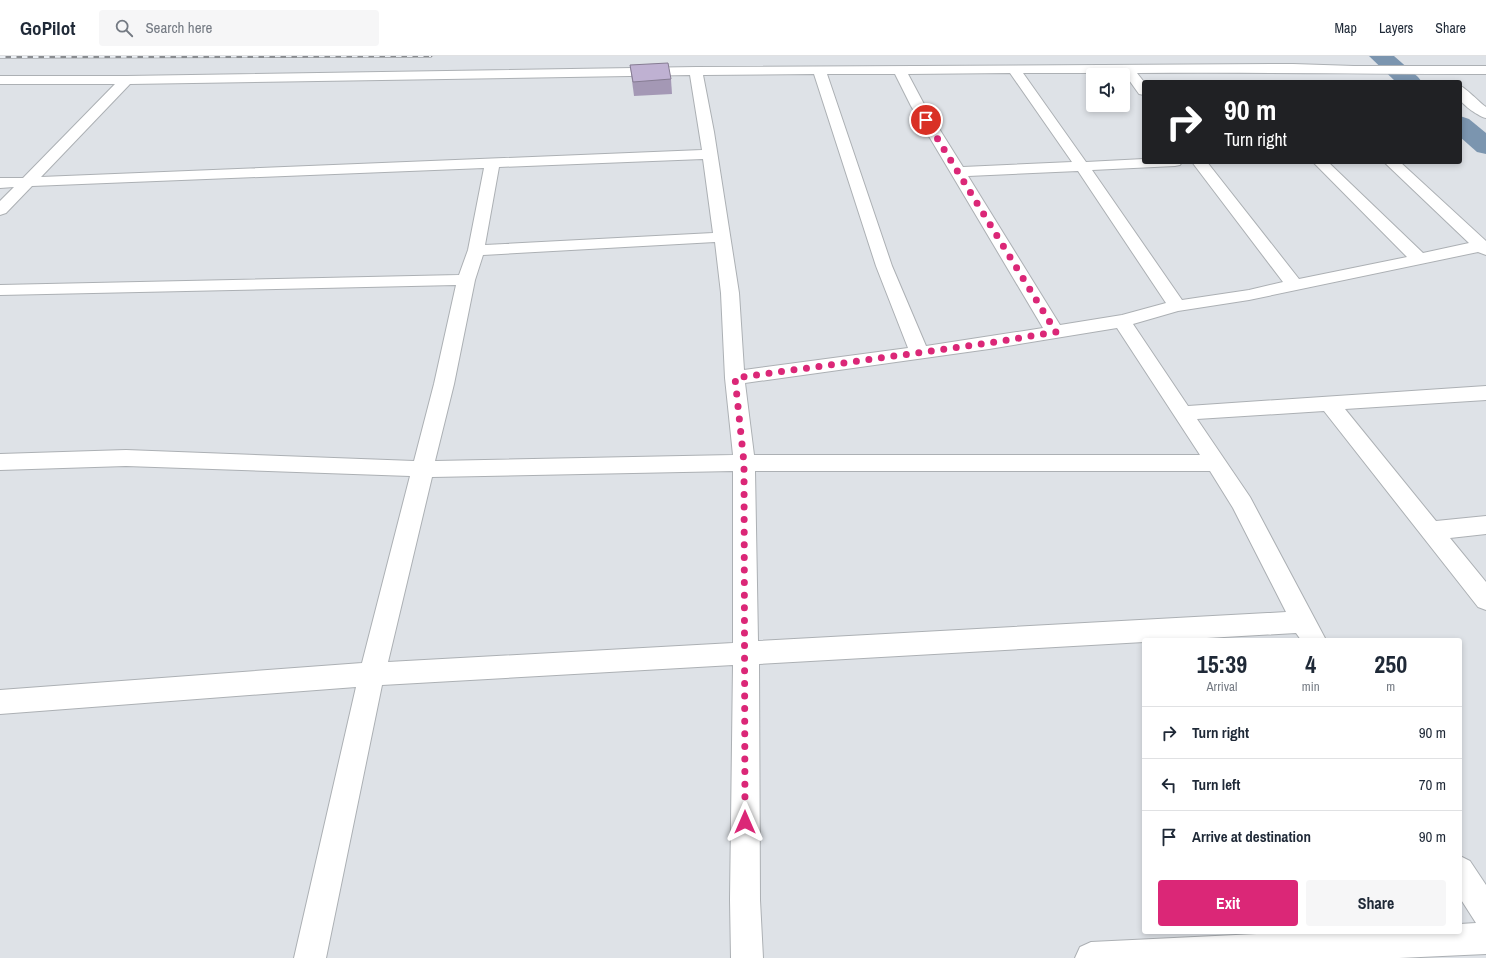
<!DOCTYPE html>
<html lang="en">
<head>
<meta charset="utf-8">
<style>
	:root { --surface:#fff; --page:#f6f6f7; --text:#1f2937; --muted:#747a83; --line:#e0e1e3; --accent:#db2777 }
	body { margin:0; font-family:"Archivo Narrow",sans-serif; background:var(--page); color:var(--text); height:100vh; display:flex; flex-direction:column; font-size:15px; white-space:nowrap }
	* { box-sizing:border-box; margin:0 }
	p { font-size:13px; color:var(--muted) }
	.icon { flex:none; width:22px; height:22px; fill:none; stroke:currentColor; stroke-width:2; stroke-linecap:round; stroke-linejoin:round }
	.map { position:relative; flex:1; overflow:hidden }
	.sheet { position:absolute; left:1142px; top:582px; width:320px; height:296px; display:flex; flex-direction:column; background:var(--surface); border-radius:4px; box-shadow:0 2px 6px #0003 }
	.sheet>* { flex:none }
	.hud { position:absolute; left:1142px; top:24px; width:320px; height:84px; border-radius:4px; box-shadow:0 2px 6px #0003; background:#202124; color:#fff; overflow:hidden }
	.fabs { position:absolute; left:1086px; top:12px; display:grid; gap:8px }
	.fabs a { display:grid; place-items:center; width:44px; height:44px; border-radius:4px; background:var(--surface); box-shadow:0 2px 6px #0003; font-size:20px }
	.pin { position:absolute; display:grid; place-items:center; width:34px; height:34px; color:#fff; margin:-17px; border:2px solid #fff; border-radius:50%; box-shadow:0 1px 4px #0007 }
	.me { position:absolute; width:44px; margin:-22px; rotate:0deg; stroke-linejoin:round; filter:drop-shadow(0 0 3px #0008) }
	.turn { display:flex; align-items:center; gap:14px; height:84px; padding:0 16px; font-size:18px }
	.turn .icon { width:52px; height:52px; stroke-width:2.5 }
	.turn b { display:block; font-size:28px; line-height:34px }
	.eta { display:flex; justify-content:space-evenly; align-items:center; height:68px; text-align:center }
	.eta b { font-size:24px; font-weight:800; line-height:28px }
	.cta { display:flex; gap:8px; margin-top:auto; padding:8px 16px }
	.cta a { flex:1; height:46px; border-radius:4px; background:var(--accent); color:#fff; font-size:16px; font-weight:800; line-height:46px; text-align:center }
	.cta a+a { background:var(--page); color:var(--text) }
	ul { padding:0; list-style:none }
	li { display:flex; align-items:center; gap:12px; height:52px; padding:0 16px; border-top:1px solid var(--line) }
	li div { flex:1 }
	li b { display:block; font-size:15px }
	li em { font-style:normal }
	header { display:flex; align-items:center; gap:24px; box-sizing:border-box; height:56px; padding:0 20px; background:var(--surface); border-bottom:1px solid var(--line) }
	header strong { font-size:19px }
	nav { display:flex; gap:22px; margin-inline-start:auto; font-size:14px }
	.search { width:280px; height:36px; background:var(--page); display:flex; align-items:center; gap:10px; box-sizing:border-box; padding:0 14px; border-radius:4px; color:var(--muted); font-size:15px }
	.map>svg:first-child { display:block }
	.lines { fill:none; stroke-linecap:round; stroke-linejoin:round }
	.canal { fill:#7b95af; fill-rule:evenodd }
	.minor-casing { stroke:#acb0b4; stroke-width:2 }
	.minor { fill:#fff; fill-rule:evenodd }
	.rail-casing { stroke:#898c90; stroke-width:3 }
	.rail { stroke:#ebeff4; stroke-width:2; stroke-dasharray:5.5; stroke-linecap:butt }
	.wall { fill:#a498b5 }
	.building { fill:#bfb1d2; stroke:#867c93 }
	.route { stroke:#db2777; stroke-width:7; stroke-dasharray:0 12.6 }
</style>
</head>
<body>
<header>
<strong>GoPilot</strong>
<div class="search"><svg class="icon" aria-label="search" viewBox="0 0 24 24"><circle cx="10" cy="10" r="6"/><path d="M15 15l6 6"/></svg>Search here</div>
<nav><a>Map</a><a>Layers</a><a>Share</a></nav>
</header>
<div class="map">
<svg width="1486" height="902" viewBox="0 0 1486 902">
	<rect width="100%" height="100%" fill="#dee2e7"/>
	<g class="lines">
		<g class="canal">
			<path d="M1369 0H1394L1418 21 1422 26H1396Z"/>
			<path d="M1460 60 1469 63 1486 77V98L1477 96 1460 81Z"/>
		</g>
		<g class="minor-casing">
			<g id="minor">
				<path d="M1293 8 1354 10H1486V18C1370 18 1254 16 1137 17L1144 26V39L1139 38 1124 17H1023L1086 106 1144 103V106H1182L1180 109 1175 110 1092 114 1182 244 1249 234 1283 226 1192 106H1207L1299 223 1407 201 1313 106H1328L1423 197 1469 187 1384 106H1400L1486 185V199L1478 196 1249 244 1178 255 1133 268 1188 350 1486 330V344L1345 353 1436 465 1486 460V478L1450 482 1486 526V554L1478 551 1324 355 1197 363 1250 441 1326 584H1301L1296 577 1172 584H1144V586L759 608 760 844 763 902H731L730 844 733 609 382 629 326 902H294L356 631 0 658V634L362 607 410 420 126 410 0 414V398L126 394 414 405 434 328 456 229 0 239V229L459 219 468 194 484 112 32 130 6 157 0 159V145L14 131 0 132V122H23L115 28H0V20H126L696 11ZM1010 17 1072 106 963 111 925 50 908 18ZM814 18 876 210 908 292 744 314 739 237 714 76 703 19ZM827 18H895L911 50 1043 272 926 290 892 210ZM690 19 702 94 41 121 130 28ZM703 103 713 177 485 189 499 111ZM1078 115 1166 247 1122 259 1060 269 968 120ZM715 186 721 237 725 322 733 399 435 405 454 328 475 224 483 199ZM1117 272 1200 399H754L745 327 989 293ZM733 415V587L388 606 432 421ZM755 415H1210L1233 452 1286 556 758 585Z"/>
				<path d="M1460 30C1465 31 1480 47 1486 51V62C1480 61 1462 49 1460 43 1459 40 1460 34 1460 30Z"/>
				<path d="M1460 800 1470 805 1486 829V898L1399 902H1075L1080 891 1091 886 1296 876H1460V868L1476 867 1460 842Z"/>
			</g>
		</g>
		<use href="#minor" class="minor"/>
		<g class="rail-casing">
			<path id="rail" d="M0 1 431 0"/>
		</g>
		<use href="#rail" class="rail"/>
	</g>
	<path class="wall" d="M630 9 671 23 672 38 634 40Z"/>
	<path class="building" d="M668 7 671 23 633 26 630 9Z"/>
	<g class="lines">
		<path class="route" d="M745 766 744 407 735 322 989 287 1056 276 926 64"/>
	</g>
</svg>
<div class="fabs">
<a><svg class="icon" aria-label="sound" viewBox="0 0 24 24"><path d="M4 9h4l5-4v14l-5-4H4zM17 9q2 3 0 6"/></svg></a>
</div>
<div class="pin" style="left:926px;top:64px;background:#d93025"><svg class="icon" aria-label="arrive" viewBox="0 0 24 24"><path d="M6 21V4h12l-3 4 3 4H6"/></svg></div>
<svg class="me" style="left:745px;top:766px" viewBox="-20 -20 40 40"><path d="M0-17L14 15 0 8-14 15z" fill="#db2777" stroke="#fff" stroke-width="4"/></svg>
<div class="hud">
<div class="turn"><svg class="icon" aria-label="right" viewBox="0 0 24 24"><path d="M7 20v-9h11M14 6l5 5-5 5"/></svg><div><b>90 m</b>Turn right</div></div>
</div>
<section class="sheet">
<div class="eta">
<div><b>15:39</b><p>Arrival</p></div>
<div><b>4</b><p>min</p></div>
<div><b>250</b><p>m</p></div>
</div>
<ul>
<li><svg class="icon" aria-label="right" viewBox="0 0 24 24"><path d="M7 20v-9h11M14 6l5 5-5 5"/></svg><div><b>Turn right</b></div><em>90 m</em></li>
<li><svg class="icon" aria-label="left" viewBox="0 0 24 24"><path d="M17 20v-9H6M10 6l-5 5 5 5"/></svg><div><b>Turn left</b></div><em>70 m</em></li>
<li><svg class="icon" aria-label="arrive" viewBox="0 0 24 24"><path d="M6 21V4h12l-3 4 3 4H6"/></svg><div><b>Arrive at destination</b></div><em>90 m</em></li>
</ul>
<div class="cta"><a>Exit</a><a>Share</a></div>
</section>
</div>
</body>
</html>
